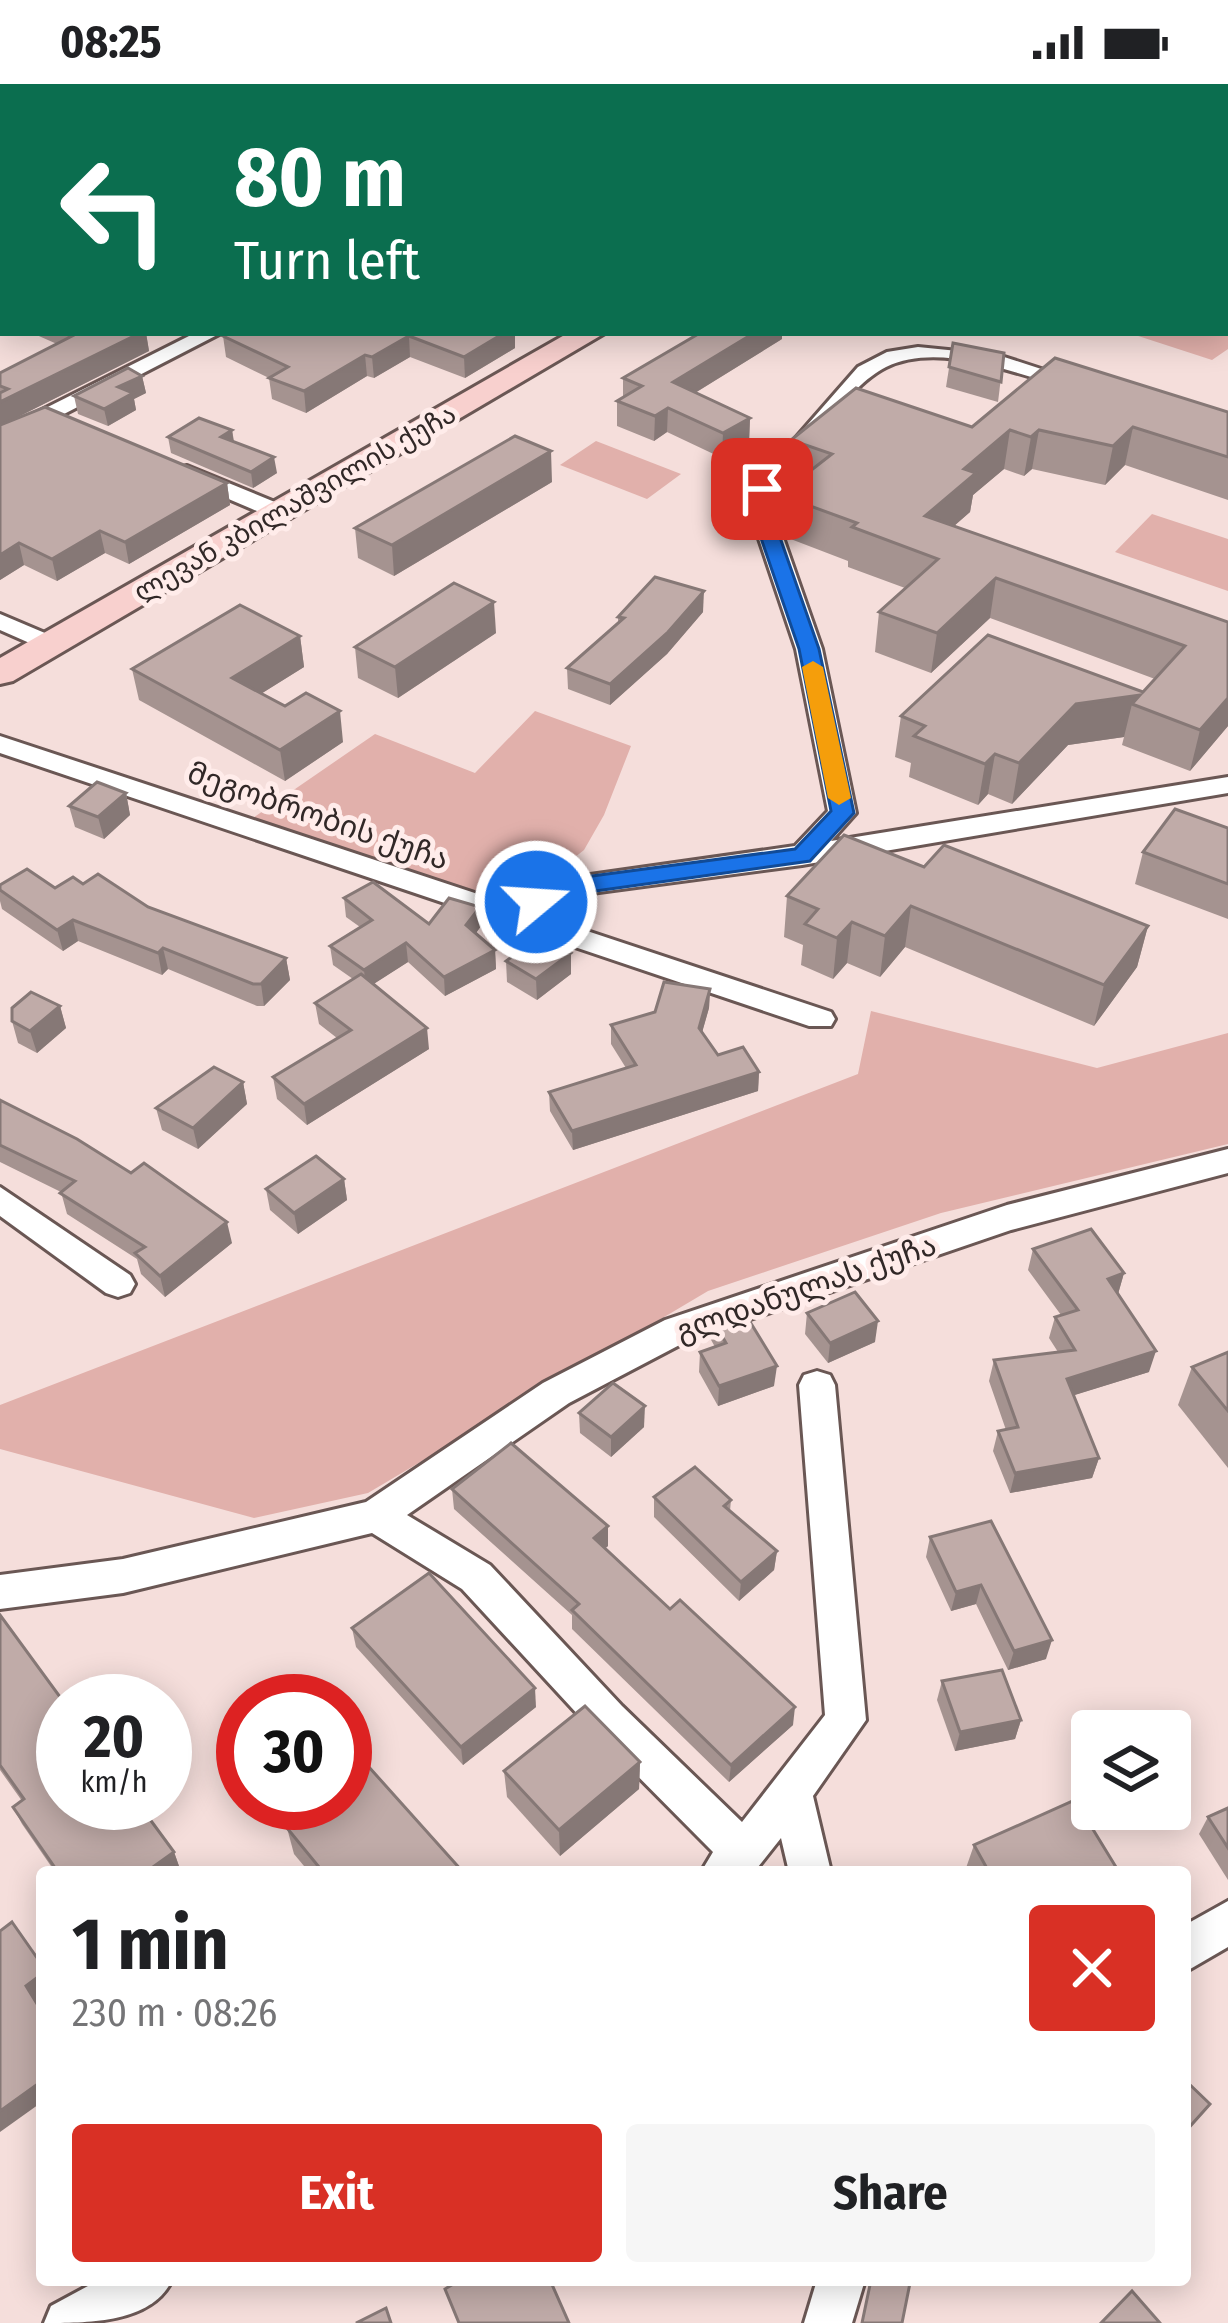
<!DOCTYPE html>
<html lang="en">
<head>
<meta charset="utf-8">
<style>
	:root { --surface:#fff; --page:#f6f6f6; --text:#202124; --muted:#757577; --accent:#d93025 }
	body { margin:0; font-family:"Fira Sans Condensed","Noto Sans Georgian",sans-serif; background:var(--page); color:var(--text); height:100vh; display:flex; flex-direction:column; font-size:45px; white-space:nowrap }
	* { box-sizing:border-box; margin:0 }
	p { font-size:39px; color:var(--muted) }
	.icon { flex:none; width:66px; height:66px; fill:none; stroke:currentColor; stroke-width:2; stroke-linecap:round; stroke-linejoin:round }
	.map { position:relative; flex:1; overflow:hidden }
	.sheet { position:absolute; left:36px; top:1782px; width:1155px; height:420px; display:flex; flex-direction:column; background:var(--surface); border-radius:12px; box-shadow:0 6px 30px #0003 }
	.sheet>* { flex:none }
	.hud { position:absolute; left:0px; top:0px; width:1230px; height:252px; box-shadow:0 6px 30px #0003; background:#0b6e4f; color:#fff; overflow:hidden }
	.tools { position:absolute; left:1071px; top:1626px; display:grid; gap:24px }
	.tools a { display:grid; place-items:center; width:120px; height:120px; border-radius:12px; background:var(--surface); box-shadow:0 6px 30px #0003; font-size:60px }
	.speed { position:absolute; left:36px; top:1590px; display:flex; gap:24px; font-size:60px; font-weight:700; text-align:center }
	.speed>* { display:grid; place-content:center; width:156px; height:156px; border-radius:50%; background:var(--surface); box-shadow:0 6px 30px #0003; line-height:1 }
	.speed small { font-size:30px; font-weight:400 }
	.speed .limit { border:18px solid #d22; background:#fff; color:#111 }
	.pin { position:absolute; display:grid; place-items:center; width:102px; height:102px; color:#fff; margin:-51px; border-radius:24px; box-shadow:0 6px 18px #0006 }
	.me { position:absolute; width:132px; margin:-66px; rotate:72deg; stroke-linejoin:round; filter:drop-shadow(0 0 9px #0008) }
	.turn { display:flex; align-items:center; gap:42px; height:252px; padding:0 36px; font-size:54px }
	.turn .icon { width:156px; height:156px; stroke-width:2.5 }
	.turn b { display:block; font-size:84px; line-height:102px }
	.round { display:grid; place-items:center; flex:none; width:126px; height:126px; border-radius:12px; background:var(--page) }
	.overview { display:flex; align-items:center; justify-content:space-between; height:204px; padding:0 36px }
	h1 { font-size:72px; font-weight:700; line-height:90px }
	.action { display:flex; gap:24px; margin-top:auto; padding:24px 36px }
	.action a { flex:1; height:138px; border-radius:12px; background:var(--accent); color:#fff; font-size:48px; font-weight:700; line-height:138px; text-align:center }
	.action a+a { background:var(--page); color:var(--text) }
	.status { display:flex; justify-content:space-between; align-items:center; height:84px; padding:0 60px; background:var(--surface); direction:ltr }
	.status svg { height:33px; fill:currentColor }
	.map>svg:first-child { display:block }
	.green { fill:#e1b0ab }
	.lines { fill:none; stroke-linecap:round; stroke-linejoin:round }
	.street-casing { stroke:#6a5754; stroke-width:6 }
	.secondary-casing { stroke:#6a5754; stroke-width:6 }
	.street { fill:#fff; fill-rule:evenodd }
	.secondary { fill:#f8d0ce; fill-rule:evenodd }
	.wall { fill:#a59390 }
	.shaded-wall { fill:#867876 }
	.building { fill:#c0aba8; stroke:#867876; stroke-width:3 }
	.route { fill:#1a73e8; stroke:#114b97; stroke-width:3 }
	.slow { fill:#f59e0b }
	.labels { text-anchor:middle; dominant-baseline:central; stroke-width:10; stroke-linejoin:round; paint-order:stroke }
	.far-street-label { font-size:27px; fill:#312827; stroke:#ffecea }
	.street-label { font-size:30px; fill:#312827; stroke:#ffecea }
</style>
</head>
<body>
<div class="status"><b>08:25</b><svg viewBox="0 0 49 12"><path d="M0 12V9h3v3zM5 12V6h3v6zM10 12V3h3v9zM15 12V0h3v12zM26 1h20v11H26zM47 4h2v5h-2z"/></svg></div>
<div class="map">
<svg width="1228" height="2239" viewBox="0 0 1228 2239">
	<rect width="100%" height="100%" fill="#f5dedb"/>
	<g class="green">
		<path d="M1228 209V265L1212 276 1129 249H1227Z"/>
		<path d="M596 357 681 390 647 415 560 381Z"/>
		<path d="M1152 430 1228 455V507L1115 468Z"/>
		<path d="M535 627 631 662 604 731 584 766 512 823 253 734 375 650 475 689Z"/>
		<path d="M871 927 1097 984 1228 949V1060L941 1129 708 1207 368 1409 254 1434 0 1365V1321L858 990Z"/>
	</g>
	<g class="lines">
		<g class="street-casing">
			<g id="street">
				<path d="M195 249H221L0 363V347Z"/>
				<path d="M918 263 998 271 1078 297 1067 303C1014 290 940 257 886 283 847 302 803 373 773 406L772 422 822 565 856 729 831 757 1228 693V709L802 781 569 812 536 830 831 928 835 935 831 942H809L0 669V652L508 820 562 795 795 762 828 727 796 565 748 422 751 405 858 283 887 268Z"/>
				<path d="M187 382 287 423 291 428 287 433H271L179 394V384Z"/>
				<path d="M0 530 59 555 63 560 50 568 0 546Z"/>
				<path d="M1228 1065V1089L1011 1146 689 1256 569 1319 407 1431 490 1481 622 1622 742 1738 825 1631 799 1301 804 1291 817 1287 830 1291 835 1301 866 1636 813 1712 831 1788H789L781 1754 754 1788H701L713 1768 594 1648 462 1505 372 1449 123 1509 0 1525V1491L123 1475 366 1418 543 1299 665 1236 1007 1121Z"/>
				<path d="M0 1103 130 1191 135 1200 130 1209 118 1213 106 1209 0 1132Z"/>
				<path d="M1228 1817V1863L1185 1888V1841Z"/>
				<path d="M99 2196H172C152 2239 88 2239 44 2239L51 2222Z"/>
				<path d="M817 2196H865L852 2239H804Z"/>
			</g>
		</g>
		<g class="secondary-casing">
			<g id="secondary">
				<path d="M461 0H490L492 3H463Z"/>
				<rect x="1227" y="195" width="1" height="18"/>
				<path d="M568 249H605L13 597 0 600V574Z"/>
			</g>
		</g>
		<use href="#street" class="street"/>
		<use href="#secondary" class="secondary"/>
	</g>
	<g class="wall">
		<path d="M0 0 414 2V3H3V169L0 166Z"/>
		<path d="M640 0H728L720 3H647Z"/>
		<path d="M0 191 3 192V237L0 236Z"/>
		<path d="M32 249H146L149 267 12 336 227 399 230 421 129 480 105 469 57 497 24 481 0 496V289L57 260Z"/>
		<path d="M229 249H515V264L465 294 410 273 374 294 367 292 306 329 272 315 269 294 226 273 223 252Z"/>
		<path d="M782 255 695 309 750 334 749 358 722 374 667 348 654 357 617 342V317L623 313V294Z"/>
		<path d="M953 259 1004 269 998 318 946 303Z"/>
		<path d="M142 292 146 309 134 315 136 326 108 342 78 330 74 312Z"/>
		<path d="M1228 328V416L1125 381 1105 401 1032 385 1024 392 1004 385 973 411 970 428 954 442 1228 538V642L1190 687 1122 661 1124 653 1068 661 1012 720 988 710 978 721 909 693 911 679 895 673 901 632 1143 608 1155 595 990 534 931 589 875 568 879 528 905 504 848 483V477L788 454 785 444 787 405 797 398 788 395 791 356 972 343Z"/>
		<path d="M232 346 234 357 277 389 253 404 171 369 168 353Z"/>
		<path d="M552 398 394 492 358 474 355 444Z"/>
		<path d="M703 528 667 570 610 621 568 605 567 584 618 539V533Z"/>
		<path d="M496 549 398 614 358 594 355 563Z"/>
		<path d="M300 552 304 583 262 609 343 658 285 697 139 616 132 585Z"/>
		<path d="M126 709 130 731 104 755 75 743 69 722Z"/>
		<path d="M1228 744V835L1135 800 1143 768Z"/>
		<path d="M924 783 1148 842 1137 883 1094 942 905 863 880 893 847 879 833 895 801 881 803 861 784 853 787 812Z"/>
		<path d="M83 800 286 874 290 896 264 922H257L168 885 162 891 78 857 63 867 2 825 0 817V801L55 804Z"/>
		<path d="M344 814 429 840 481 842 476 849 495 866 496 885 445 912 408 878 373 900 429 965 307 1041 277 1015 273 993 337 954 319 940 315 919 353 895 333 881 330 862 360 843 346 833Z"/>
		<path d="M571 869V890L537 916 507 898 506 877Z"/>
		<path d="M710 905 709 924 702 948 718 971 759 988 758 1007 573 1066 550 1027 549 1008 626 984 611 960V941L655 928Z"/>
		<path d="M60 922 66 944 37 969 18 959 12 937Z"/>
		<path d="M243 998 247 1020 198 1065 162 1046 156 1024Z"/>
		<path d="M0 1016 232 1159 165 1213 141 1190 137 1175 67 1130 61 1108 0 1078Z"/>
		<path d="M344 1095 347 1116 298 1150 270 1126 266 1105Z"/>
		<path d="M1033 1165 1124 1189 1118 1210 1149 1288 1074 1311 1099 1374 1092 1394 1010 1409 993 1367 998 1347 1006 1346 989 1297 994 1276 1058 1268 1049 1254 1055 1233 1061 1231 1028 1186Z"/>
		<path d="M807 1229 875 1258 828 1279 805 1250Z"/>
		<path d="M711 1233 774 1302 718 1322 699 1288 700 1268 715 1263 710 1254Z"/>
		<path d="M1228 1268V1384L1178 1321 1192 1283Z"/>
		<path d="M579 1329 644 1343 611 1373 580 1349Z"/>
		<path d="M452 1405 608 1442V1462L605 1464 793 1641 729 1698 572 1545V1531L454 1425Z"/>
		<path d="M654 1413 731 1416 730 1427 777 1467 774 1486 739 1517 654 1433Z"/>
		<path d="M991 1437 1046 1575 1008 1586 976 1520 951 1527 926 1473 930 1453Z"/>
		<path d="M0 1531 174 1768 180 1785 177 1788H55L22 1740 13 1723 22 1717 0 1686Z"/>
		<path d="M352 1544 536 1623 463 1681 356 1563Z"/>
		<path d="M942 1597 1021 1636 1015 1655 955 1667 937 1616Z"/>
		<path d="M640 1678 639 1705 560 1772 507 1713 504 1687Z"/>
		<path d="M1228 1724V1796L1199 1750 1208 1733Z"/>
		<path d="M287 1744 463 1788H309L294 1770Z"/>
		<path d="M974 1761 1119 1788H969L966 1784Z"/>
	</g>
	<g class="shaded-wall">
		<path d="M390 0H420L414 3H390Z"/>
		<path d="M679 0H728L720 3H679Z"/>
		<path d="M140 249H146L149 267 0 342V318Z"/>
		<path d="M504 249H515V264L465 294 464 273Z"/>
		<path d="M754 249H782V255L672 323 673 298Z"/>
		<path d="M409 252 410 273 374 294 372 273Z"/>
		<path d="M365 271 367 292 306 329 304 307Z"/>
		<path d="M142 292 146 309 134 315 136 326 108 342 104 325 118 303Z"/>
		<path d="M668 324 667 348 654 357 655 332Z"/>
		<path d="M750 334 749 358 722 374 723 349Z"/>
		<path d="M1133 343 1125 381 1105 401 1113 362Z"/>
		<path d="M232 346 234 361 221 353Z"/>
		<path d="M1010 346 1004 385 973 411 970 428 923 469 925 432 964 385Z"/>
		<path d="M1039 346 1032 385 1024 392 1031 353Z"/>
		<path d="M551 367 552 398 394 492 392 461Z"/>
		<path d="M274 373 277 389 253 404 251 388Z"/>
		<path d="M227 399 230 421 129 480 125 458Z"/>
		<path d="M100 447 105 469 57 497 52 475Z"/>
		<path d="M19 459 24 481 0 496V471Z"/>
		<path d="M996 494 990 534 931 589 937 549Z"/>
		<path d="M704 507 703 528 667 570 610 621V600Z"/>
		<path d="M494 518 496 549 398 614 395 583Z"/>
		<path d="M300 552 304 583 237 625 232 594Z"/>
		<path d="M1140 611 1132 620 1124 653 1068 661 1012 720 1019 679 1076 620Z"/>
		<path d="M1228 614V642L1190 687 1200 646Z"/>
		<path d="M340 627 343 658 285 697 280 666Z"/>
		<path d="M995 670 988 710 978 721 985 680Z"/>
		<path d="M126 709 130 731 104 755 98 733Z"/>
		<path d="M911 822 905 863 880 893 885 852Z"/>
		<path d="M480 823 481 842 468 860 466 841Z"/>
		<path d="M73 836 78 857 63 867 57 846Z"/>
		<path d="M852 838 847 879 833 895 837 854Z"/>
		<path d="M1148 842 1137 883 1094 942 1104 901Z"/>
		<path d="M406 859 408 878 366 905 364 886Z"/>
		<path d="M163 864 168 885 162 891 158 869Z"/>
		<path d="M495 866 496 885 445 912 444 893Z"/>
		<path d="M571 869V890L537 916 536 895Z"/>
		<path d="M286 874 290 896 264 922 261 900Z"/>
		<path d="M710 905 709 924 698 963 699 944Z"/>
		<path d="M60 922 66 944 37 969 30 947Z"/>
		<path d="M427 944 429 965 307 1041 304 1020Z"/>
		<path d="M759 988 758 1007 573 1066 572 1047Z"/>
		<path d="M243 998 247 1020 198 1065 193 1044Z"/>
		<path d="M344 1095 347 1116 298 1150 294 1129Z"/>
		<path d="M227 1138 232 1159 165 1213 160 1192Z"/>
		<path d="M1124 1189 1118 1210 1108 1195Z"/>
		<path d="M878 1237 875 1258 828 1279 830 1259Z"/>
		<path d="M1156 1267 1149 1288 1062 1315 1067 1295Z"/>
		<path d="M777 1282 774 1302 718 1322 719 1302Z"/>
		<path d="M645 1322 644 1343 611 1373V1353Z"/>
		<path d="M1099 1374 1092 1394 1010 1409 1015 1389Z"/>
		<path d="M608 1442V1462L594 1474V1454Z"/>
		<path d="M777 1467 774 1486 739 1517 741 1498Z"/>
		<path d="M981 1501 976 1520 951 1527 956 1508Z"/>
		<path d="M1052 1556 1046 1575 1008 1586 1014 1567Z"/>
		<path d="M535 1604 536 1623 463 1681 461 1663Z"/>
		<path d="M795 1623 793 1641 729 1698 731 1681Z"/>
		<path d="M1021 1636 1015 1655 955 1667 960 1648Z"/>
		<path d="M640 1678 639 1705 560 1772 559 1746Z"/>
		<path d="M174 1768 180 1785 177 1788H146Z"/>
		<path d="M42 1890V1913L36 1918 26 1902Z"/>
		<path d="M42 1997V2018L0 2048V2027Z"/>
	</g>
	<g class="building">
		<path d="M0 0H391L393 3H3V81L2 68 0 69Z"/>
		<path d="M743 0H833L831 3H754Z"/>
		<path d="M1227 18 1228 19V110H1227Z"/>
		<path d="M3 83V153L0 150V85Z"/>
		<path d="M0 191 3 192V218L0 217Z"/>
		<path d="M63 249H140L0 318V309L8 305 0 302V289L72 252Z"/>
		<path d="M229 249H504L464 273 409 252 372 273 365 271 304 307 269 294 288 283 223 252Z"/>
		<path d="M700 249H754L673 298 750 334 723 349 668 324 655 332 617 317 642 302 623 294Z"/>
		<path d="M953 259 1004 269 1001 298 949 283Z"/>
		<path d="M1055 274 1228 328V373L1133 343 1113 362 1039 346 1031 353 1010 346 964 385 976 389 925 432 1228 538V614L1200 646 1132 620 1140 611 1076 620 1019 679 995 670 985 680 914 652 925 642 901 632 988 551 1143 608 1185 562 996 494 937 549 879 528 938 475 852 443 857 439 791 415 787 405 832 370 791 356 856 304 972 343Z"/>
		<path d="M128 284 142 292 118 303 133 309 104 325 74 312Z"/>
		<path d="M45 323 227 399 125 458 100 447 52 475 19 459 0 471V341Z"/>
		<path d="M199 334 232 346 221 353 274 373 251 388 168 353Z"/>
		<path d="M515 352 551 367 392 461 355 444Z"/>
		<path d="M655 493 704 507 668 548 610 600 567 584 624 534 618 533Z"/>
		<path d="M454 499 494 518 395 583 355 563Z"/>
		<path d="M240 521 300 552 232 594 285 622 306 609 340 627 280 666 132 585Z"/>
		<path d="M97 698 126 709 98 733 69 722Z"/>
		<path d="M1175 725 1228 744V800L1143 768Z"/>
		<path d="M844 751 924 783 944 761 1148 842 1104 901 911 822 885 852 852 838 837 854 805 840 818 825 787 812Z"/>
		<path d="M27 785 55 804 73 793 83 800 98 790 148 823 286 874 261 900H253L163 864 158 869 73 836 57 846 0 806V801Z"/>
		<path d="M373 798 429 840 449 814 480 823 466 841 495 866 444 893 406 859 364 886 330 862 372 836 344 814Z"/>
		<path d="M541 851 571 869 536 895 506 877Z"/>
		<path d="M361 890 427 944 304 1020 273 993 351 946 315 919Z"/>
		<path d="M664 898 710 905 699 944 718 971 743 963 759 988 572 1047 549 1008 636 981 611 941 655 928Z"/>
		<path d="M31 908 60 922 30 947 12 937V924Z"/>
		<path d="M214 983 243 998 193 1044 156 1024Z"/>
		<path d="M0 1016 77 1055 131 1089 144 1079 227 1138 160 1192 135 1169 145 1163 60 1109 75 1097 0 1061Z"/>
		<path d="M316 1072 344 1095 294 1129 266 1105Z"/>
		<path d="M1091 1145 1124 1189 1108 1195 1156 1267 1067 1295 1099 1374 1015 1389 998 1347 1018 1343 994 1276 1075 1266 1055 1233 1078 1226 1033 1165Z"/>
		<path d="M855 1208 878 1237 830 1259 807 1229Z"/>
		<path d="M741 1223 777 1282 719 1302 700 1268 726 1259 711 1233Z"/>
		<path d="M1228 1268V1327L1192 1283Z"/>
		<path d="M613 1299 645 1322 611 1353 579 1329Z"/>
		<path d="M511 1359 608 1442 594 1454 670 1525 680 1516 795 1623 731 1681 572 1526 579 1520 452 1405Z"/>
		<path d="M695 1383 731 1416 724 1422 777 1467 741 1498 654 1413Z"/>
		<path d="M991 1437 1052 1556 1014 1567 981 1501 956 1508 930 1453Z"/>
		<path d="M429 1489 535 1604 461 1663 352 1544Z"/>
		<path d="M0 1531 63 1617V1719H138L174 1768 146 1788H58L13 1723 24 1715 0 1681Z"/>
		<path d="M1002 1586 1021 1636 960 1648 942 1597Z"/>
		<path d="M585 1622 640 1678 559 1746 504 1687Z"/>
		<path d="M368 1682 463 1788H323L287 1744 320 1719H345V1700Z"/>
		<path d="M1075 1716 1119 1788H989L974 1761Z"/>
		<path d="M1228 1724V1764L1208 1733Z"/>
		<path d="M12 1838 42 1881V1890L26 1902 42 1928V1997L0 2027V1847Z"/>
		<path d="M1185 1996 1210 2020 1185 2048Z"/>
		<path d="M460 2196H550L569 2239H459L445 2205Z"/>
		<path d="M871 2196H900L910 2199 902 2239H862Z"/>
		<path d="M1132 2207 1160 2239H1101Z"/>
		<path d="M386 2224 391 2239H356Z"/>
	</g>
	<path class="route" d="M762 399 772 405 769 422 819 565 854 729 810 777 567 811 544 823H527V812L562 796 795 765 831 727 799 565 750 422 753 405Z"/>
	<path class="slow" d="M813 577 823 583 851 714 839 721 828 714 802 583Z"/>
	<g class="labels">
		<g class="far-street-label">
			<text transform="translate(295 419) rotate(-30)">ლევან კბილაშვილის ქუჩა</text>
		</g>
		<g class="street-label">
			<text transform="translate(318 732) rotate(19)">მეგობრობის ქუჩა</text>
			<text transform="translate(806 1204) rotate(-19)">გლდანულას ქუჩა</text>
		</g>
	</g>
</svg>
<div class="tools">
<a><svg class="icon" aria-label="layers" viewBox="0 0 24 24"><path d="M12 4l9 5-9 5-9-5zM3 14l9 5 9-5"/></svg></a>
</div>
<div class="speed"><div>20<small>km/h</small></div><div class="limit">30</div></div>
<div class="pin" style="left:762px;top:405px;background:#d93025"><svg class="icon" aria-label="arrive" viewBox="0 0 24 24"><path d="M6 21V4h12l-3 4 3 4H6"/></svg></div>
<svg class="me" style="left:536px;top:818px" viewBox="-20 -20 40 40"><circle r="17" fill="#1a73e8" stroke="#fff" stroke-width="3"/><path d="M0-11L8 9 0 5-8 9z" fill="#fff"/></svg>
<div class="hud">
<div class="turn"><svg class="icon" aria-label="left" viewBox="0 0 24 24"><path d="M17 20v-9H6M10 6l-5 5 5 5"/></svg><div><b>80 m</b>Turn left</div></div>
</div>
<section class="sheet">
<div class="overview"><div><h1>1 min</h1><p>230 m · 08:26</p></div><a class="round" style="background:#d93025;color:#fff"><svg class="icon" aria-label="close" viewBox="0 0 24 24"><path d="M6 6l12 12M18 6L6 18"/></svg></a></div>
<div class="action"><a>Exit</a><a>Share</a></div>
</section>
</div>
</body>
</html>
